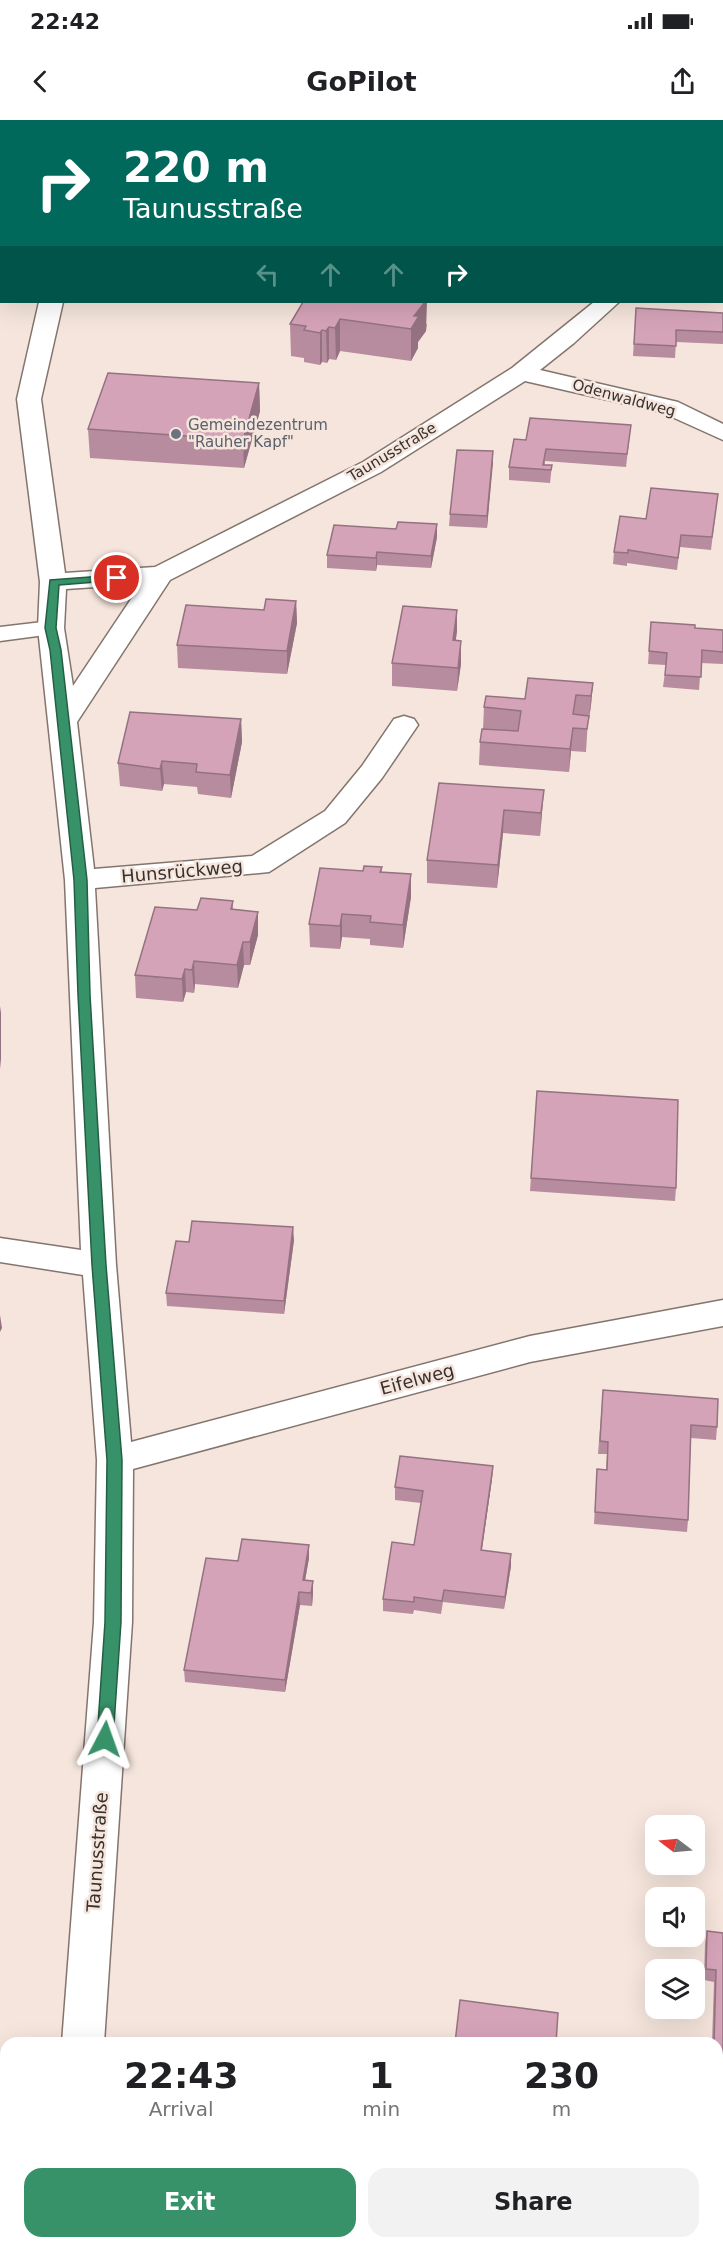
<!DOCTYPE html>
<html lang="en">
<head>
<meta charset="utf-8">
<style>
	:root { --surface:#fff; --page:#f2f2f2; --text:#202124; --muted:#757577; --accent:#379269 }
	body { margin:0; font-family:"DejaVu Sans",sans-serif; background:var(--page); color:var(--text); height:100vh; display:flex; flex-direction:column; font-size:22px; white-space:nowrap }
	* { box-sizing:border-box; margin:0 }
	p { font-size:20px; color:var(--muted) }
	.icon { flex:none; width:33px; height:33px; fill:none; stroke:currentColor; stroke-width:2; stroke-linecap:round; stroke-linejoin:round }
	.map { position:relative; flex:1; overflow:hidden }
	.details { position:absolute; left:0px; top:1917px; width:723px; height:212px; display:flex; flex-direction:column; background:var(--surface); border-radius:18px 18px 0 0; box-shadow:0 6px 24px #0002 }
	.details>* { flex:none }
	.banner { position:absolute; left:0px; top:0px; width:723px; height:183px; box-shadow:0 6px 24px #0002; background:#00695c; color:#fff; overflow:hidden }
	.needle { width:39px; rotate:286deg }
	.fabs { position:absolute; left:645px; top:1695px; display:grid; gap:12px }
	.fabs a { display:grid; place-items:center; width:60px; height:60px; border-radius:12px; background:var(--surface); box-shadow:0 6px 24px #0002; font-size:30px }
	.pin { position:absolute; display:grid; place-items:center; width:51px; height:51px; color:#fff; margin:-26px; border:3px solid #fff; border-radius:50%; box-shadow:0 2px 6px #0007 }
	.me { position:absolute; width:66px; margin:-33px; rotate:4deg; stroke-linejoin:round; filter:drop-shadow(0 0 4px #0008) }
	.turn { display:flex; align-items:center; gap:21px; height:126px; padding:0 24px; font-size:27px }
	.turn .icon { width:78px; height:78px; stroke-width:2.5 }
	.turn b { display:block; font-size:42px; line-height:51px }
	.lanes { display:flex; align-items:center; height:57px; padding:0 24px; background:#0003; justify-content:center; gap:30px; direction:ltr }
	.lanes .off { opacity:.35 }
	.eta { display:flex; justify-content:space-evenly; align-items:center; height:102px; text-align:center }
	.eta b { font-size:36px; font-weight:700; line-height:42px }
	.button { display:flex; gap:12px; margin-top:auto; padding:12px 24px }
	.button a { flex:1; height:69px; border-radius:18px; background:var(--accent); color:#fff; font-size:24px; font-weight:700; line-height:69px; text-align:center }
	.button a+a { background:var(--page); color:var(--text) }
	.status { display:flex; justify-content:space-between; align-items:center; height:42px; padding:0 30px; background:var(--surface); direction:ltr }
	.status svg { height:16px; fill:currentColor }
	header { display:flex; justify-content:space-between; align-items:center; height:78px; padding:0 24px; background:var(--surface); font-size:27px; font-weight:700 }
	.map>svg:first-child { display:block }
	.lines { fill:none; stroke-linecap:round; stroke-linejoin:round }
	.service-casing { stroke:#83756d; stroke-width:3 }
	.minor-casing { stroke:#83756d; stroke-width:3 }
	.service { fill:#fff; fill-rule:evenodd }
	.minor { fill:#fff; fill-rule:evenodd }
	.wall { fill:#b78c9e }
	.shaded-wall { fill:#957281 }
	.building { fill:#d5a3b8; stroke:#957281; stroke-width:1.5 }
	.route { fill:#379269; stroke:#245f44; stroke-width:1.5 }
	.worship-dot { fill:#6b7280; stroke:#f5e5dc; stroke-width:2 }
	.labels { text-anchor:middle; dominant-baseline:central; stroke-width:5; stroke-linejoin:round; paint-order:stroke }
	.far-street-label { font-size:15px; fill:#37312e; stroke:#f5e5dc }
	.far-worship-label { font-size:15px; fill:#5b616d; stroke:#f5e5dc; text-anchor:start }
	.street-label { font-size:18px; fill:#37312e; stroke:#f5e5dc }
</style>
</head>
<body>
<div class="status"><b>22:42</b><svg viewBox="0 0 49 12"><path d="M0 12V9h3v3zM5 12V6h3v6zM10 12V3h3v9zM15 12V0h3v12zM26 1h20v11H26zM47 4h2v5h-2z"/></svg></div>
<header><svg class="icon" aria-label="back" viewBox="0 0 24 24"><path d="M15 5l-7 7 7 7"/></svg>GoPilot<svg class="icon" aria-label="share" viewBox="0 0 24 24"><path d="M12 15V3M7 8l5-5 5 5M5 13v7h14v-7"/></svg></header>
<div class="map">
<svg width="723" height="2128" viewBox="0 0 723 2128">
	<rect width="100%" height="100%" fill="#f5e5dc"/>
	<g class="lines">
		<g class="service-casing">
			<g id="service">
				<rect x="0" y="161" width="2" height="13"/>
				<path d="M51 501 60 503 63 508 60 513 0 521V507Z"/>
			</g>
		</g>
		<g class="minor-casing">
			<g id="minor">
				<path d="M104 0H126L104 2Z"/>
				<path d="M39 182H63L41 279 65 453 155 447 363 342 512 248 594 182H619L574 223 540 250 678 282 723 304V320L661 292 525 261 381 352 170 460 77 602 94 749 252 736 325 691 362 646 394 599 404 596 414 599 418 605 382 658 345 703 269 752 95 768 116 1145 131 1322 530 1216 723 1180V1206L530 1242 133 1349 132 1502 104 1923H62L94 1502 97 1340 83 1155 0 1142V1118L81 1130 65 760 38 508 40 462 17 279ZM141 464 73 566 64 508 66 469Z"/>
				<path d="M0 1959 6 1961V2001L0 1999Z"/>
				<path d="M49 2122H93L92 2128H48Z"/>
			</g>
		</g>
		<use href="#service" class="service"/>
		<use href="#minor" class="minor"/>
	</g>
	<g class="wall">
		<path d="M41 0H76L75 2H41Z"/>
		<path d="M182 0H293V1L182 2Z"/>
		<path d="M516 0H631L630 2H516Z"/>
		<path d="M303 182 427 204 426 211 418 222V228L411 241 340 231 336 240 329 239 327 243 322 242 320 245 304 242V238L291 236 290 204Z"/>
		<path d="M636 188 723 193V224L676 222 675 238 633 236Z"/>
		<path d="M259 263 260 291 244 348 90 338 88 309Z"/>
		<path d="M631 305 626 347 545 341V345H552L550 363 509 360V347L526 320Z"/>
		<path d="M493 331 487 408 449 406 450 394Z"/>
		<path d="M718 374 711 430 680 427 677 450 627 443V446L613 444 614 432 646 399Z"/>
		<path d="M437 417 431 448 377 445 376 451 327 448V435Z"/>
		<path d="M296 481 297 503 287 554 178 548 177 525Z"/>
		<path d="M457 490 456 520 461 544 457 571 392 566V543Z"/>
		<path d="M651 502 695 508 723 510V544L701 543 699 570 663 567 666 545 648 544Z"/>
		<path d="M593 563 591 585 589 599H588L586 632 571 631 569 652 479 645 480 622 483 609 484 587 525 579Z"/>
		<path d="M241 599 242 622 231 678 198 674 197 667 164 664 162 671 120 666 118 643Z"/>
		<path d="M439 663 542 693 540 716 503 713 497 768 427 763V740Z"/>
		<path d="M382 747V752L411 777 403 828 370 825V819L342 817 340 829 310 827 309 804 363 751Z"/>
		<path d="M233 781V789L258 792V815L250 845H244L238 868 195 864 194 873 186 872 183 882 136 878 135 855 197 790Z"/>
		<path d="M537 971 676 1068 675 1081 530 1071Z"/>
		<path d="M294 1120 284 1194 167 1186 166 1173 189 1122Z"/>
		<path d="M603 1270 717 1307 716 1320 691 1318 688 1400 687 1412 594 1404 597 1349 606 1350 607 1334H598Z"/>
		<path d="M493 1346 492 1359 482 1430 511 1446 504 1489 443 1482 441 1494 414 1490 413 1494 383 1491V1479L414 1425 421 1383 395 1380V1367Z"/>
		<path d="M309 1438 305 1460 313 1461V1473L312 1486 300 1485 285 1572 185 1562 184 1550 238 1441Z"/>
		<path d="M707 1811 723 1813V1977L717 1976V1923H712L714 1862 704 1860 705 1823Z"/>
		<path d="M171 2122H334L333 2128H192Z"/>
	</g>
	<g class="shaded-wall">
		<rect x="283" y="0" width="10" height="2"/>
		<path d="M2 3V41L0 44V7Z"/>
		<path d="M424 182H427L426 211 418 222V228L411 241V209L414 196Z"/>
		<path d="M340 199V231L336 240 335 208Z"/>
		<path d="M329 207V239L327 243 326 211Z"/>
		<path d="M322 210V242L320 245V213Z"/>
		<path d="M259 263 260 291 244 348 243 320Z"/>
		<path d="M493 331V343L487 408V396Z"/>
		<path d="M437 404V417L431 448V436Z"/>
		<path d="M377 432V445L376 451V438Z"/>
		<path d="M296 481 297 503 287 554V531Z"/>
		<path d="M457 490V512L452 543 453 520Z"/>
		<path d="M461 521V544L457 571 458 548Z"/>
		<path d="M593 563 591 585 589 599 591 576Z"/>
		<path d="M241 599 242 622 231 678 230 655Z"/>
		<path d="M573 608 571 631 569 652 570 629Z"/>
		<path d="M162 641 164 664 162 671 160 649Z"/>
		<path d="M544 670 540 716 541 693Z"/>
		<path d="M504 690 503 713 497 768 498 745Z"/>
		<path d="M411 754V777L403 828V805Z"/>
		<path d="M258 792V815L250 845V822Z"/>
		<path d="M342 794V817L340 829V806Z"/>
		<path d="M243 822 244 845 238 868 237 845Z"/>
		<path d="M194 841 195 864 194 873 192 850Z"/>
		<path d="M185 849 186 872 183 882 182 859Z"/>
		<path d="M0 886 1 893V949L0 939Z"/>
		<path d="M293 1107 294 1120 284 1194V1181Z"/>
		<path d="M0 1195 2 1208 0 1212Z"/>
		<path d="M493 1346 492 1359 480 1442 481 1430Z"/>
		<path d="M309 1425V1438L303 1472V1460Z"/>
		<path d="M511 1434V1446L504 1489 505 1477Z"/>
		<path d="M313 1461V1473L312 1486 311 1473Z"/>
		<path d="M299 1472 300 1485 285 1572V1560Z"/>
	</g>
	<g class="building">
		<path d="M197 0H283V2H196Z"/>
		<path d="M303 182H425L414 196H419L411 209 340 199 335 208 329 207 326 211 322 210 320 213 304 210 306 206 290 204Z"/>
		<path d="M636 188 723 193V212L676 210V226L634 224Z"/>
		<path d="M108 253 259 263 243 320 88 309Z"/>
		<path d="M530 298 631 305 627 334 546 329 543 345H552L551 350 509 347 514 319 526 320Z"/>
		<path d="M457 330 493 331 487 396 450 394Z"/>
		<path d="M651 368 718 374 712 417 681 415 678 438 628 430V433L614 432 620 396 646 399Z"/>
		<path d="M398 402 437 404 431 436 377 432 376 438 327 435 334 405 396 409Z"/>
		<path d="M266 479 296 481 287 531 177 525 186 485 264 490Z"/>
		<path d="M403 486 457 490 453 520 461 521 458 548 392 543Z"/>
		<path d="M651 502 695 505V508L723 510V532L702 530 701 557 665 555 667 533 649 531Z"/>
		<path d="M528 558 593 563 591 576 576 575 573 594 589 596 587 609 573 608 570 629 480 622 482 609 518 611 521 591 484 587 486 576 525 579Z"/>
		<path d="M130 592 241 599 230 655 196 652 197 644 162 641 160 649 118 643Z"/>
		<path d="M439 663 544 670 541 693 504 690 498 745 427 740Z"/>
		<path d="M364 746 382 747 380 752 411 754 403 805 370 802 371 796 342 794 340 806 309 804 320 748 363 751Z"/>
		<path d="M201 778 233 781 231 789 258 792 250 822H243L237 845 194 841 192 850 185 849 182 859 135 855 155 787 197 790Z"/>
		<path d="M537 971 678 980 676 1068 531 1058Z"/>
		<path d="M192 1101 293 1107 284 1181 166 1173 176 1121 189 1122Z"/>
		<path d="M603 1270 718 1279 717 1307 691 1305 688 1400 595 1392 597 1349 607 1350 608 1322 600 1321Z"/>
		<path d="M400 1336 493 1346 481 1430 511 1434 505 1477 444 1470 442 1481 414 1477V1482L383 1479 392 1422 414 1425 423 1371 395 1367Z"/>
		<path d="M242 1419 309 1425 303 1460 313 1461 311 1473 299 1472 285 1560 184 1550 206 1438 238 1441Z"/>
		<path d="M707 1811 723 1813V1966L717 1965V1923H714L716 1850 706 1849Z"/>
		<path d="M460 1880 558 1893 556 1923H455Z"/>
		<path d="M212 2122H332L331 2128H234Z"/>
	</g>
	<path class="route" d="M117 455 121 456V460L59 465 56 508 61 530 87 760 90 875 106 1145 122 1340 121 1502 113 1619 110 1624 105 1626 99 1624 97 1619 105 1502 107 1340 92 1145 78 875 74 760 50 530 45 508 50 460Z"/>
	<circle class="worship-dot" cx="176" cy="314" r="6"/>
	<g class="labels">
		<g class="far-street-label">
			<text transform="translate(624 278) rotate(15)">Odenwaldweg</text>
			<text transform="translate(392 332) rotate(-31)">Taunusstraße</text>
		</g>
		<g class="far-worship-label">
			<text x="188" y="305">Gemeindezentrum<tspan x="188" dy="17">"Rauher Kapf"</tspan></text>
		</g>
		<g class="street-label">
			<text transform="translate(182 751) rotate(-5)">Hunsrückweg</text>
			<text transform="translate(417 1259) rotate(-15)">Eifelweg</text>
			<text transform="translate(97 1732) rotate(-86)">Taunusstraße</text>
		</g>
	</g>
</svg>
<div class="fabs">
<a><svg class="needle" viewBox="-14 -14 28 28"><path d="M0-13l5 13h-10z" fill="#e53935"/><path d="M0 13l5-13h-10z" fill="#757577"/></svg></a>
<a><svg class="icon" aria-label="sound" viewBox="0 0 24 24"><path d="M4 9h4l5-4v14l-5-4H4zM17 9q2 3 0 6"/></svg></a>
<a><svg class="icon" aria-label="layers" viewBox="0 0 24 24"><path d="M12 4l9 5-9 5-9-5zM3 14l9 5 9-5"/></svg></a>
</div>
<div class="pin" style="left:117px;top:458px;background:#d93025"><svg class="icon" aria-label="arrive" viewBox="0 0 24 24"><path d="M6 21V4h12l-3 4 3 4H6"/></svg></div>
<svg class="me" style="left:105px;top:1619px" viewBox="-20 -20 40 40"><path d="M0-17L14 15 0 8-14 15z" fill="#379269" stroke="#fff" stroke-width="4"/></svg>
<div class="banner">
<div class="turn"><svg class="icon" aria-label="right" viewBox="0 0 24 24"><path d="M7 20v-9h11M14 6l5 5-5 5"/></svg><div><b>220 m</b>Taunusstraße</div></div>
<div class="lanes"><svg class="icon off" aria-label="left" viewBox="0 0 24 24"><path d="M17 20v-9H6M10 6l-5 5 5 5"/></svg><svg class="icon off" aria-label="ahead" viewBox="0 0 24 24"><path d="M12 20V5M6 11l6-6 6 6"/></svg><svg class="icon off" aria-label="ahead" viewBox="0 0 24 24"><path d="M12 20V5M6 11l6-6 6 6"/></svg><svg class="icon" aria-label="right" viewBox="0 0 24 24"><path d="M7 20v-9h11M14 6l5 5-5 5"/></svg></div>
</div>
<section class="details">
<div class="eta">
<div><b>22:43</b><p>Arrival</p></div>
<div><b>1</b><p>min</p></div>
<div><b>230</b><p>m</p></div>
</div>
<div class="button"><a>Exit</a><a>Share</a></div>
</section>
</div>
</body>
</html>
